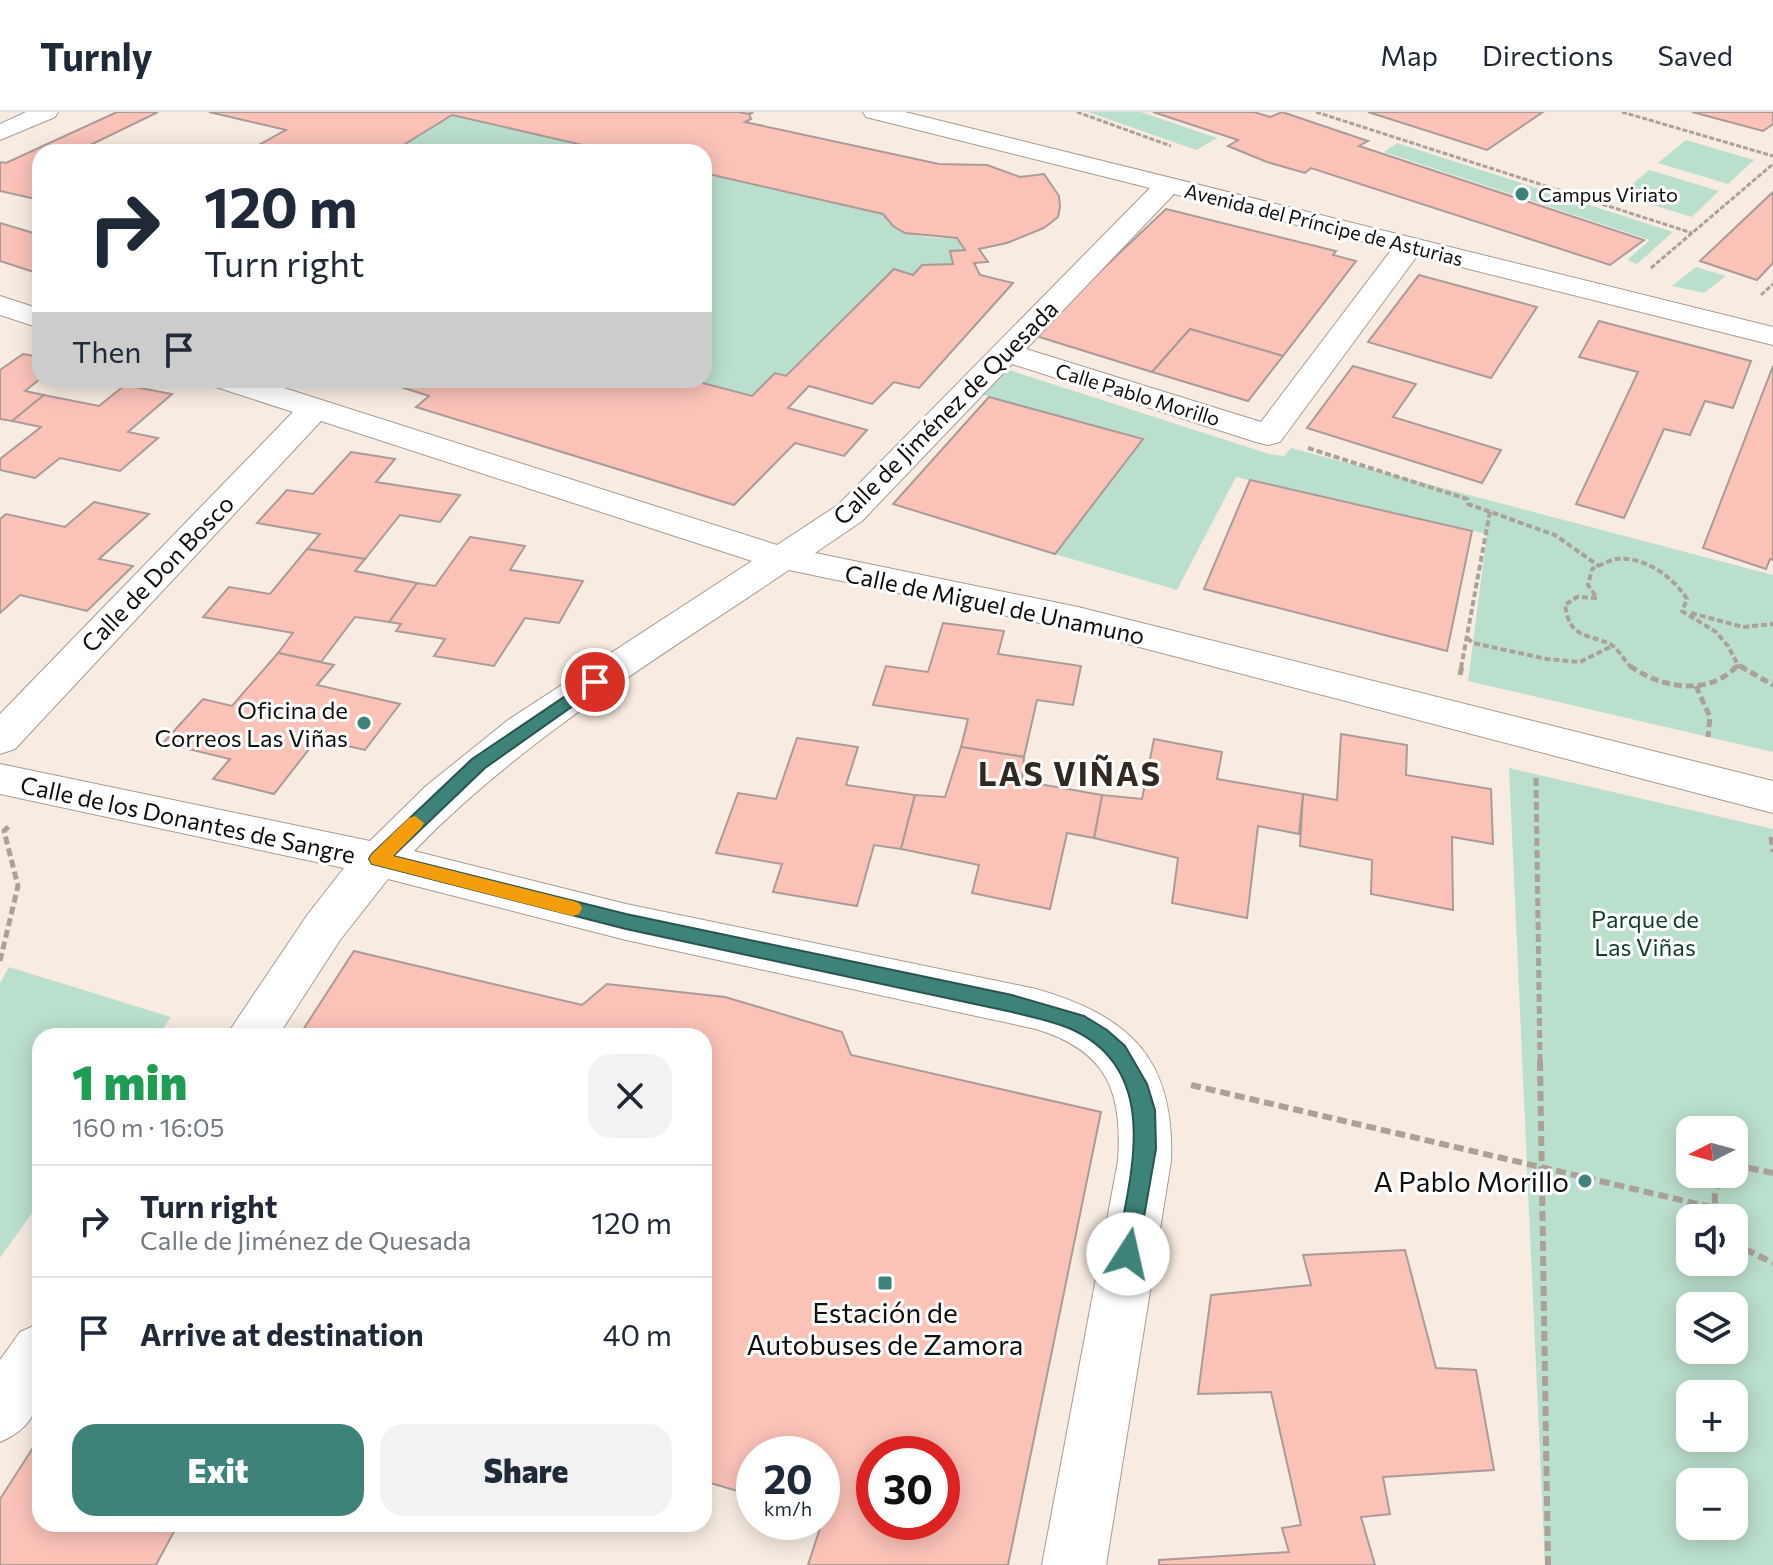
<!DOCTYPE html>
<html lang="en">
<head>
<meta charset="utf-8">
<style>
	:root { --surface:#fff; --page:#f2f2f3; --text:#1f2937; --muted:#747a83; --line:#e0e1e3; --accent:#3d837a }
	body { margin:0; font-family:Commissioner,sans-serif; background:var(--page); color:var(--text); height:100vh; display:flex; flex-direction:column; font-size:30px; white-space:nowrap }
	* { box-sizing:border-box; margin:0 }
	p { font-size:26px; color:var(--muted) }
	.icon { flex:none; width:44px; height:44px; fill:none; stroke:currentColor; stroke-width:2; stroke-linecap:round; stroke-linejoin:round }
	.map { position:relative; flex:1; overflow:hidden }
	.side { position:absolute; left:32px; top:916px; width:680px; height:504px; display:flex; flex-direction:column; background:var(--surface); border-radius:24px; box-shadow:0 4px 20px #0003 }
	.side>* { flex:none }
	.banner { position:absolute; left:32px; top:32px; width:680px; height:244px; border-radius:24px; box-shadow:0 4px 20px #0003; background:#fff; color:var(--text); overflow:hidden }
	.needle { width:52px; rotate:264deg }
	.tools { position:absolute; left:1676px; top:1004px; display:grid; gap:16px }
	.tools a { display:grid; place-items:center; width:72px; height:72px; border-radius:16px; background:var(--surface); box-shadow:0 4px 20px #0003; font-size:40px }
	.speed { position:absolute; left:736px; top:1324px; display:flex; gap:16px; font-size:40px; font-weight:700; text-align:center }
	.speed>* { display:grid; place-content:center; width:104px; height:104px; border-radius:50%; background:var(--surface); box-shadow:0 4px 20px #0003; line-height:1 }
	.speed small { font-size:20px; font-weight:400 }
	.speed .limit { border:12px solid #d22; background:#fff; color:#111 }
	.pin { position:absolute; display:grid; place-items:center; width:68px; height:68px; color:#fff; margin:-34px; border:4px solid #fff; border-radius:50%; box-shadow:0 2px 8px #0007 }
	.me { position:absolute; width:88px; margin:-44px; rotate:10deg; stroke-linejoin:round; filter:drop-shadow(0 0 6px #0008) }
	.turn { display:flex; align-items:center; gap:28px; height:168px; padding:0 40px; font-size:36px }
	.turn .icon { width:104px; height:104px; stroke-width:2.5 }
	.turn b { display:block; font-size:56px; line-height:68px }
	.then { display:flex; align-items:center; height:76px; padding:0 40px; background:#0003; gap:16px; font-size:30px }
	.round { display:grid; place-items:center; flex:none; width:84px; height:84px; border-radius:24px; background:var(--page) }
	.headline { display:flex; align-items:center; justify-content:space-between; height:136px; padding:0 40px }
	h1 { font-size:48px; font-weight:800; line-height:60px; color:#1e9e55 }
	.cta { display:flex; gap:16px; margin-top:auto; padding:16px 40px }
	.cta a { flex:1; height:92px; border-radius:24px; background:var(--accent); color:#fff; font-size:32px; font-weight:800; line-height:92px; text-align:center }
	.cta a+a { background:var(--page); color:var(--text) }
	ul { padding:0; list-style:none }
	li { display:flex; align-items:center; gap:24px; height:112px; padding:0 40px; border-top:2px solid var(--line) }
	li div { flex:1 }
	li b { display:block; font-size:30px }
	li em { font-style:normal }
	header { display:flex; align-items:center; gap:48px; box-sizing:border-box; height:112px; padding:0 40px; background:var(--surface); border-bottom:2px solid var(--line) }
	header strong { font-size:38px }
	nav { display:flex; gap:44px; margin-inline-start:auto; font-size:28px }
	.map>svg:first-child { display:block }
	.green { fill:#bbdfcd; fill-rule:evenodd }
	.building { fill:#fbc2b8; stroke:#aa9b98; stroke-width:2; fill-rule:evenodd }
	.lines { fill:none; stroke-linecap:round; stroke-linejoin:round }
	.minor-casing { stroke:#a69b92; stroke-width:2 }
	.path-far3 { stroke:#aaa199; stroke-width:3; stroke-dasharray:5 2; stroke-linecap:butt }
	.path-far2 { stroke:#aaa199; stroke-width:4; stroke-dasharray:6 3; stroke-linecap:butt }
	.path-far1 { stroke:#aaa199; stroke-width:5; stroke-dasharray:8 4; stroke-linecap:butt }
	.path { stroke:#aaa199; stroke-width:6; stroke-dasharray:10 5; stroke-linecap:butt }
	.minor { fill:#fff; fill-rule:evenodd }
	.route { fill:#3d837a; stroke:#28554f; stroke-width:2 }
	.slow { fill:#f59e0b }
	.poi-dot { fill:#3d837a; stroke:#fff; stroke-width:3 }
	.labels { text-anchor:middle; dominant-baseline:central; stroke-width:6; stroke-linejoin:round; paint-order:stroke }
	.far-poi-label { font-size:20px; fill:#120e0b; stroke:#fff; text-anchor:start }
	.far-street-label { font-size:20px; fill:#120e0b; stroke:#fff }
	.street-label { font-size:24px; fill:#120e0b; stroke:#fff }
	.poi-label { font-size:24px; fill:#120e0b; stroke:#fff; text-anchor:end }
	.park-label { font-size:24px; fill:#113e2b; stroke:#fff }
	.near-poi-label { font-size:28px; fill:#120e0b; stroke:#fff; text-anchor:end }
	.district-label { font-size:32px; font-weight:bold; letter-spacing:2px; fill:#322921; stroke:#fff }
</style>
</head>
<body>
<header>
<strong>Turnly</strong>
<nav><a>Map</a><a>Directions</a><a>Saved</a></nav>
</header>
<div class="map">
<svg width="1773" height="1453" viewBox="0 0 1773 1453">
	<rect width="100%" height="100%" fill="#f8ece2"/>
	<g class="green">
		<path d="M1088 0H1141L1217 26 1196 38Z"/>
		<path d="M452 3 613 40H392Z"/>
		<path d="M1686 28 1754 48 1728 72 1658 51Z"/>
		<path d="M1397 31 1673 120 1637 152 1627 148 1650 128 1384 40Z"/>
		<path d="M1649 58 1719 79 1692 105 1620 83Z"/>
		<path d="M704 61 883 102C902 125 929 127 957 126L965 138 950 139 953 152 913 163 894 157 786 264 775 261 752 284 691 268H704Z"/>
		<path d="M1696 155 1726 164 1704 181 1672 174Z"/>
		<path d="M1003 256 1269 342 1284 344 1291 336 1773 463V640L1468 569 1487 422 1236 365 1177 478 1055 442 1142 327 977 281Z"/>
		<path d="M1509 656 1773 717V1453H1545ZM1690 1018H1734V1062H1690ZM1734 1106V1150H1690V1106ZM1690 1194H1734V1238H1690ZM1690 1282H1734V1326H1690ZM1734 1370V1414H1690V1370Z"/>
		<path d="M9 855 171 905 158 924H40V1090L0 1146V871Z"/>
	</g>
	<g class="building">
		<path d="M117 0H158L76 40H40V57L37 59 40 60V88L0 79V50L6 51Z"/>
		<path d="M209 0H738L749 2 751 7 745 10 939 52 987 53 1020 65 1044 62 1059 84 1060 95 1058 105 1044 116 1007 131 979 137 988 150 974 151 980 163 1013 171 919 276 894 270 872 292 809 274 788 296 867 318 844 344 795 331 734 393 416 295 429 284 379 268H691L752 284 775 261 786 264 894 157 913 163 922 153 953 152 950 139 965 138 957 126 905 121 893 114 883 102 704 61V40H613L452 3 392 40H246L286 18Z"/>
		<path d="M1153 0H1254L1270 5 1282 0 1368 29 1359 34 1644 128 1610 153 1311 56 1305 61 1267 50 1228 34 1238 28Z"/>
		<path d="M1368 0H1543L1487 38Z"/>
		<path d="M1692 0H1773V12L1763 19Z"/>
		<path d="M1773 80V151L1757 168 1700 149Z"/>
		<path d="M1166 97 1336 139 1333 143 1356 149 1283 244 1190 217 1152 260 1033 223Z"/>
		<path d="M0 111 40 123V162L0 149Z"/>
		<path d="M1419 163 1537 195 1491 266 1368 230Z"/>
		<path d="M1599 209 1751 249 1733 296 1705 289 1690 323 1664 317 1624 406 1576 392 1638 260 1579 245Z"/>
		<path d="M1190 217 1283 244 1248 289 1152 260Z"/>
		<path d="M23 242 40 245V267L25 279 44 283 12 309 0 307V258Z"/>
		<path d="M1353 254 1416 272 1393 305 1501 338 1482 371 1307 316Z"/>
		<path d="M1773 254V448L1770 447 1766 457 1703 436Z"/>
		<path d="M125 273 172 282 128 320 158 326 120 359 60 346 35 366 0 358V347L41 315 12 309 44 283 99 294Z"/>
		<path d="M989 285 1143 327 1055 442 893 392Z"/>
		<path d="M351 340 395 347 376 370 460 383 440 410 400 403 365 447 307 437 320 422 257 411 287 378 313 382Z"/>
		<path d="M1250 368 1472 419 1447 539 1204 477Z"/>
		<path d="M94 390 149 402 99 447 133 454 87 499 20 483 0 501V407L6 402 65 415Z"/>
		<path d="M470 425 525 434 510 458 583 469 559 511 525 506 494 554 434 544 445 527 396 519 401 512 389 510 417 471 435 474Z"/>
		<path d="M307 437 365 447 355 459 417 471 389 510 355 505 321 550 278 541 293 521 203 505 229 475 270 482Z"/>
		<path d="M943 511 1004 519 998 542 1081 554 1073 593 1037 588 1024 645 961 635 968 607 873 593 886 554 928 560Z"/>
		<path d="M278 541 334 553 317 573 400 592 365 638 317 627 274 682 213 667 230 647 163 631 203 587 232 594Z"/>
		<path d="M1341 622 1407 633 1406 663 1491 677 1493 732 1452 725 1453 798 1371 782 1372 748 1300 734 1303 682 1337 688Z"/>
		<path d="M797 626 858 635 846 673 915 683 901 737 874 733 857 794 773 780 782 752 716 741 738 681 776 687Z"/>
		<path d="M1154 627 1222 640 1217 667 1303 682 1299 722 1258 714 1247 806 1172 791 1178 746 1094 726 1102 683 1142 687Z"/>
		<path d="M961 635 1024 645 1022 669 1102 683 1094 726 1067 721 1050 797 972 781 979 753 901 737 915 683 945 685Z"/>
		<path d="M354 839 582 893 607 872 725 885 842 920 851 943 1101 1000 1008 1453H808L822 1410V1342H754V1384L704 1369V924H299ZM874 1342H942V1410H874Z"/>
		<path d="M1405 1138 1436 1256 1476 1258 1494 1358 1383 1365 1390 1402 1361 1405 1375 1453H1159V1448L1289 1440 1282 1416 1301 1413 1271 1280 1198 1282 1211 1183 1311 1173 1303 1143Z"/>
		<path d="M40 1325V1412H178L156 1453H0V1387Z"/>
	</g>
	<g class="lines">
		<g class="minor-casing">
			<g id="minor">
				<path d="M26 0H58L55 5 0 28V12Z"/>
				<path d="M863 0H905L1773 215V233L1417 144 1280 330 1268 333 1256 330 1012 252 862 409 815 441 1078 495 1773 669V701L1078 519 789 458C659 546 523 626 414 739L626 792 1036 877C1130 904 1175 947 1171 1049L1106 1453H1042L1118 1049C1123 979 1107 939 1036 917L626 828 388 767 340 828 278 924H226L308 802 344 756 0 682V652L370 729 426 674 508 608 752 449 321 309 15 637 0 642V602L293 300 216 275 211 268H259L777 433 838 393 1150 76 866 5ZM1174 82 1392 137 1261 310 1026 237Z"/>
				<path d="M0 184 40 197V216L0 203Z"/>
				<path d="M40 1211C40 1260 54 1308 0 1330V1248L20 1220Z"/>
			</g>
		</g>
		<g class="path-far3">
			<path d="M1077 0 1171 34"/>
			<path d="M1316 0 1692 121"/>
			<path d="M1622 0 1773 44"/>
			<path d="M749 2 753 0"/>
			<path d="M1651 156 1773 52"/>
			<path d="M1761 183 1773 172"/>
		</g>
		<g class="path-far2">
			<path d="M1308 336 1467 387 1468 392 1555 423 1599 454"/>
			<path d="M1691 501 1743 515 1773 512"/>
			<path d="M1467 526 1473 531 1547 547 1580 550 1612 534"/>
			<path d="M1738 553 1744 556"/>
			<path d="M1461 556 1490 399"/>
			<path d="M1632 556C1625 550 1618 536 1610 532 1586 521 1570 527 1565 493L1577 485 1597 486 1588 473 1592 457C1599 454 1609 448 1616 447 1645 444 1673 465 1687 487L1682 499 1716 520 1728 534 1738 553 1735 556"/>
		</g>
		<g class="path-far1">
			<path d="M1630 554C1661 576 1708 585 1737 554"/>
			<path d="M1740 554 1773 573"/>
			<path d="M1460 563 1462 554"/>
			<path d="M1696 574 1710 605 1708 625"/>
			<path d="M1536 666 1540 951"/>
			<path d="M1771 725 1773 740"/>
			<path d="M0 849 18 774 4 719 10 713"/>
		</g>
		<g class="path">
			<path d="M1540 949 1548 1453"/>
			<path d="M1191 973 1715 1096"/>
			<path d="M1734 1058 1749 1056 1773 1061"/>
			<path d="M1718 1106C1713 1089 1712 1074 1727 1062"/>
			<path d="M1734 1127 1745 1137 1773 1151"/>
		</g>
		<use href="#minor" class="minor"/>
	</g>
	<path class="route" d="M595 564 601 566 603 570 601 574 485 656 393 744 626 802 1012 883 1084 904 1107 918 1125 934 1147 972 1155 998 1156 1037 1136 1150 1128 1153 1120 1150 1116 1142C1130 1065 1164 959 1071 917 1053 909 1031 905 1012 900L626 817 372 752 369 747 372 742 472 647Z"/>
	<path class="slow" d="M415 704 424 711 421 716 393 744 573 789 579 791 582 796 579 802 573 804 372 752 369 747 372 742 409 706Z"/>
	<g class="poi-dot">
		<circle cx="1522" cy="82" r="8"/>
		<circle cx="364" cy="611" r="8"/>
		<circle cx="1585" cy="1069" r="8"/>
		<rect x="877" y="1163" width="16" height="16" rx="4"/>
	</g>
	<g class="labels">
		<g class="far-poi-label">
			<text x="1538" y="82">Campus Viriato</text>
		</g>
		<g class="far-street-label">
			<text transform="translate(1324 112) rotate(14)">Avenida del Príncipe de Asturias</text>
			<text transform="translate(1138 282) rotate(17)">Calle Pablo Morillo</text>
		</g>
		<g class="street-label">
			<text transform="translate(945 300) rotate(-45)">Calle de Jiménez de Quesada</text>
			<text transform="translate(157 461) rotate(-46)">Calle de Don Bosco</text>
			<text transform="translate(995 492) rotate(12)">Calle de Miguel de Unamuno</text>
			<text transform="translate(188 707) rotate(12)">Calle de los Donantes de Sangre</text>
		</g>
		<g class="poi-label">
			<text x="348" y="597">Oficina de<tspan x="348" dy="28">Correos Las Viñas</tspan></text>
		</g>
		<g class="park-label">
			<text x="1645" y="806">Parque de<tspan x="1645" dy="28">Las Viñas</tspan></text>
		</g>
		<g class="near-poi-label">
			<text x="1569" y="1069">A Pablo Morillo</text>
			<text x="885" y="1200" text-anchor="middle">Estación de<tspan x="885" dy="32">Autobuses de Zamora</tspan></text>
		</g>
		<g class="district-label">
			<text x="1070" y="661">LAS VIÑAS</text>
		</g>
	</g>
</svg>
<div class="tools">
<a><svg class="needle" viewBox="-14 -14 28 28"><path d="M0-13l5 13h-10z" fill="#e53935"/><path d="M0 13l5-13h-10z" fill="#747a83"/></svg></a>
<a><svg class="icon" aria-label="sound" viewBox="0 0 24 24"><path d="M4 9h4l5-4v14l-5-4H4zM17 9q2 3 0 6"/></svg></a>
<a><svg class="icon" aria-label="layers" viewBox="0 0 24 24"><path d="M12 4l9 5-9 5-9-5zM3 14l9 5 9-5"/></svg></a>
<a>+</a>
<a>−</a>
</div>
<div class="speed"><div>20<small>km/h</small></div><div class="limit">30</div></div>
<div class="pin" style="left:595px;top:570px;background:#d93025"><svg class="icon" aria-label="arrive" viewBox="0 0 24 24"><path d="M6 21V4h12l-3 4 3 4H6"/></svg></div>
<svg class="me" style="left:1128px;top:1142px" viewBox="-20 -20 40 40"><circle r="19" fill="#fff"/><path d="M0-13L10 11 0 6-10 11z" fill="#3d837a"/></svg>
<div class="banner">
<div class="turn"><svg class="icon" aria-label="right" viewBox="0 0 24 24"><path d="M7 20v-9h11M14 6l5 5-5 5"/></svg><div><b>120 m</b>Turn right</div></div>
<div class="then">Then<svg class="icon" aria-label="arrive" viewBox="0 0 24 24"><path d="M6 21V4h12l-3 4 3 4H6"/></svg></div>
</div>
<section class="side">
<div class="headline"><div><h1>1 min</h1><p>160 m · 16:05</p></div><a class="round"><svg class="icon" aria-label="close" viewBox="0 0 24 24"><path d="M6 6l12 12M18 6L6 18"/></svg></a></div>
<ul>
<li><svg class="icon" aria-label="right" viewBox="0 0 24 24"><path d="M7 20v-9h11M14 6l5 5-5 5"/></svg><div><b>Turn right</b><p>Calle de Jiménez de Quesada</p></div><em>120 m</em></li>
<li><svg class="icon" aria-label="arrive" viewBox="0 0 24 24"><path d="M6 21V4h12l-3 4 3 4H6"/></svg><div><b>Arrive at destination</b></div><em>40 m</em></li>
</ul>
<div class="cta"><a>Exit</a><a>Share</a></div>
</section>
</div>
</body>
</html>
